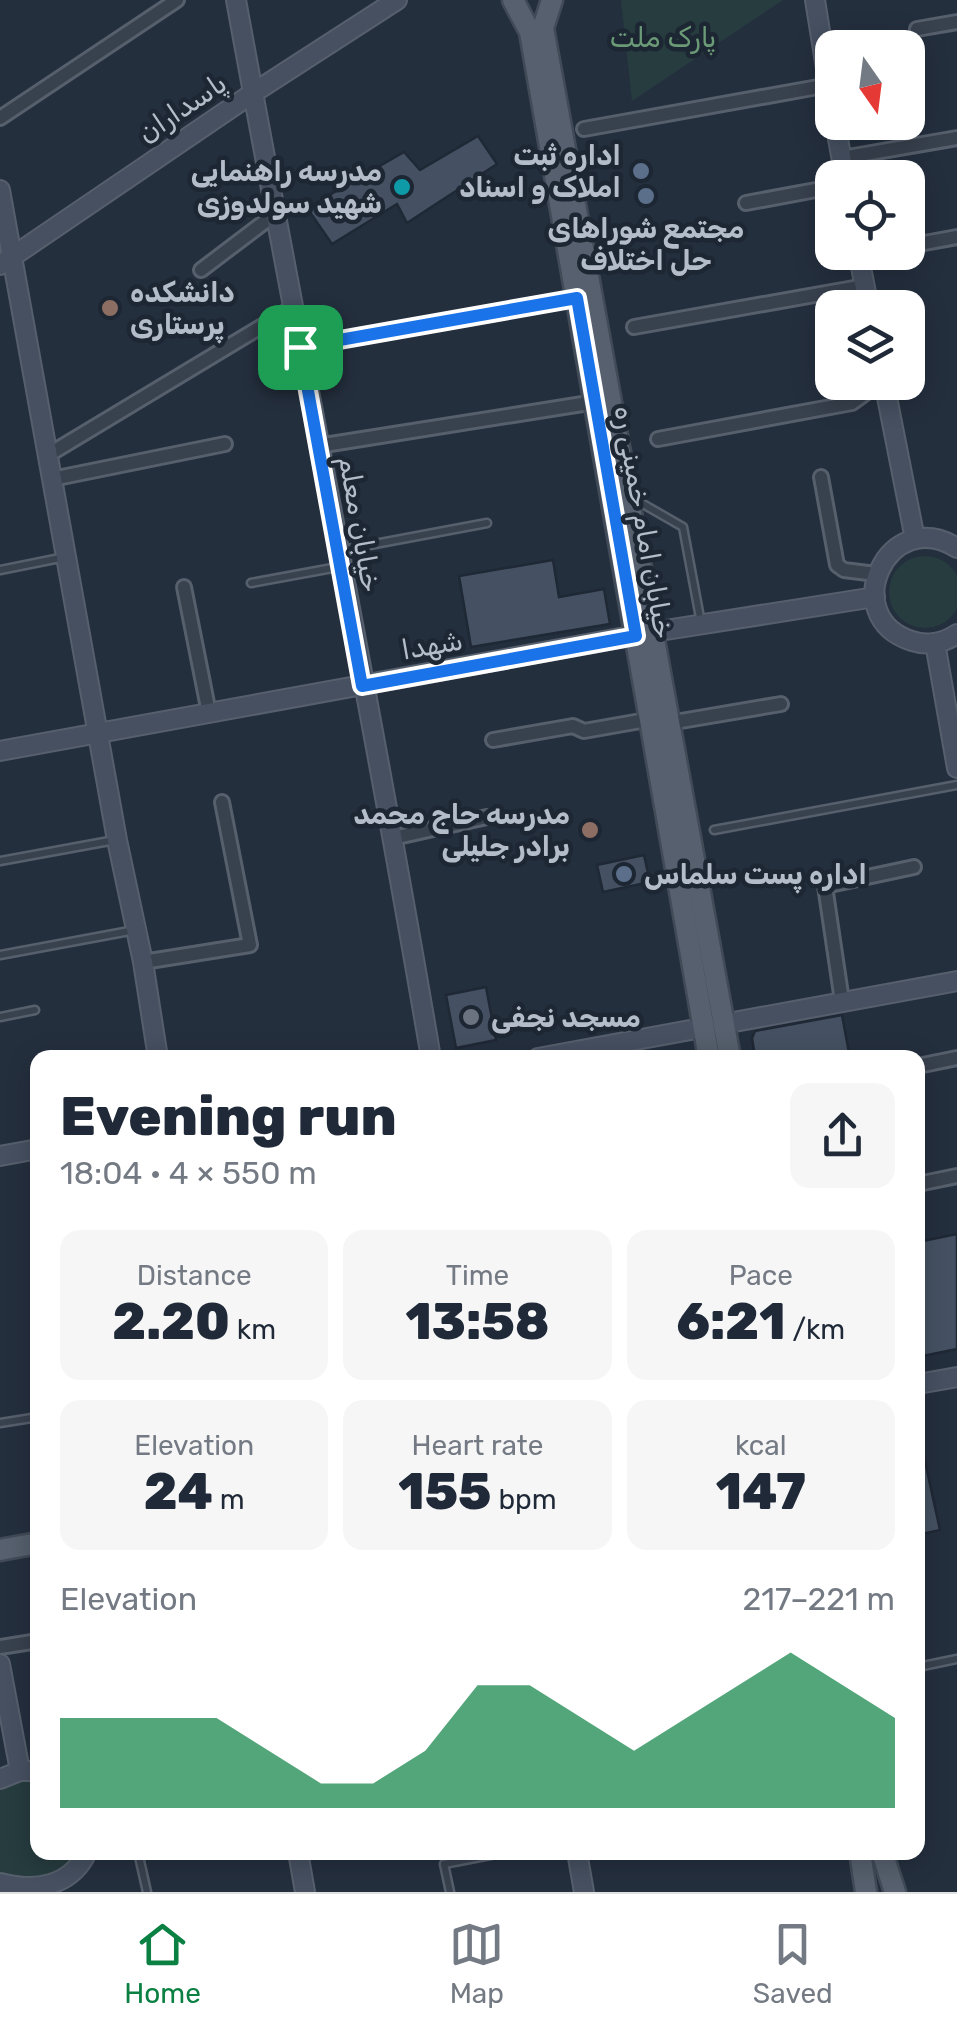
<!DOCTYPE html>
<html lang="en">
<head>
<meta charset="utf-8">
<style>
  :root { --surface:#fff; --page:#f6f6f7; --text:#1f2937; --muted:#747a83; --line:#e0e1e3; --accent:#0b8043 }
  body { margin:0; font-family:Rubik,"Noto Sans Arabic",sans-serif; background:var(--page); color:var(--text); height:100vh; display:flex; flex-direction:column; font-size:38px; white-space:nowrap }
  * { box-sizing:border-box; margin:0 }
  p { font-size:32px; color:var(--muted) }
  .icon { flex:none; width:55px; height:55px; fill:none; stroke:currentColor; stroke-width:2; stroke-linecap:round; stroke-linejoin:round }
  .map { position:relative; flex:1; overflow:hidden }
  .drawer { position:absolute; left:30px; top:1050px; width:895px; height:810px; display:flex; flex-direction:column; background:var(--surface); border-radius:20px; box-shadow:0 5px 25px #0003 }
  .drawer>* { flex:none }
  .needle { width:65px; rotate:166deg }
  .controls { position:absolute; left:815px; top:30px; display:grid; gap:20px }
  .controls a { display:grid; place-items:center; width:110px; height:110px; border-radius:20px; background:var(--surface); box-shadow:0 5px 25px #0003; font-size:50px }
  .pin { position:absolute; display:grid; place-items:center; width:85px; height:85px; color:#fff; margin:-42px; border-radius:20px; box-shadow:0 5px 15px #0006 }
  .round { display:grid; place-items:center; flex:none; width:105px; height:105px; border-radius:20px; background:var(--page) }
  .summary { display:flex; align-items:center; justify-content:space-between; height:170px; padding:0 30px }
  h1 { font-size:55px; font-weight:800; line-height:75px }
  .metrics { display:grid; grid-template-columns:repeat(3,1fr); gap:15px; height:170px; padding:10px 30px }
  .metrics div { display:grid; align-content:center; border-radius:20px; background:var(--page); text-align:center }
  .metrics b { font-size:50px; font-weight:800 }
  .metrics small { font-size:28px; font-weight:400 }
  .metrics p { font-size:28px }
  .chart { height:280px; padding:20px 30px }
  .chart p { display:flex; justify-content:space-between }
  .chart svg { width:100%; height:180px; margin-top:10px; fill:var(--accent); opacity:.7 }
  .tabs { display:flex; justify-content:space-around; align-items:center; height:140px; border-top:2px solid var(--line); background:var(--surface); font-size:28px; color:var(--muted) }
  .tabs a { display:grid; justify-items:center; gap:5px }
  .tabs .on { color:var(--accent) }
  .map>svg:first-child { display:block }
  .green { fill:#263c3f }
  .building { fill:#455162; stroke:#1f2835; stroke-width:2.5 }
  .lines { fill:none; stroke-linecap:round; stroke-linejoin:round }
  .lane-casing { stroke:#565f6c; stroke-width:11 }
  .street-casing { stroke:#565f6c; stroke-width:18 }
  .secondary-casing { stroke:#565f6c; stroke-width:22 }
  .primary-casing { stroke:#414a57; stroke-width:25 }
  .lane { stroke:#38414e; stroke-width:6 }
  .street { stroke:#38414e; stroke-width:12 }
  .secondary { stroke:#465061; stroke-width:18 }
  .primary { stroke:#56606e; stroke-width:20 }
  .route-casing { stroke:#fff; stroke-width:20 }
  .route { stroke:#1a73e8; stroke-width:12 }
  .service-dot { fill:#5c6f8a; stroke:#1d2633; stroke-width:4 }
  .culture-dot { fill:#0f9aa8; stroke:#1d2633; stroke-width:4 }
  .education-dot { fill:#8d6e63; stroke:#1d2633; stroke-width:4 }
  .worship-dot { fill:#6b7280; stroke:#1d2633; stroke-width:4 }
  .labels { text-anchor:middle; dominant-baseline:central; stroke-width:9; stroke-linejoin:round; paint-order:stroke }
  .park-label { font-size:28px; fill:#6b9a76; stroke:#1d2633 }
  .street-label { font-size:28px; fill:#b4bcc9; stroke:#1d2633 }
  .poi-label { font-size:28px; font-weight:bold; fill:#b4bcc9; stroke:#1d2633; text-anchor:end }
</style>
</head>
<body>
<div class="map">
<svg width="957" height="1892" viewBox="0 0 957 1892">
  <rect width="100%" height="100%" fill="#242f3e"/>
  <!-- green -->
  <g class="green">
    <polygon points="621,0 783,0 632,101"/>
    <circle cx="925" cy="592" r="36"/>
    <polygon points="30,1780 37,1782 38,1852 76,1853 66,1868 36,1883 0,1874 0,1790 13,1783"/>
  </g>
  <!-- building -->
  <g class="building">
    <polygon points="478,136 497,164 407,223 397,204 332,244 307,208 404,152 420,170"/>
    <polygon points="553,560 559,597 604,589 610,624 471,647 459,576"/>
    <polygon points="644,855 650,882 603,892 597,865"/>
    <polygon points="486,987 496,1040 456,1048 446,995"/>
    <polygon points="842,1015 850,1058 755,1058 752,1038 755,1031"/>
    <polygon points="957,1234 957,1349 918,1357 918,1242"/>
    <polygon points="923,1452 940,1530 918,1535 918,1453"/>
  </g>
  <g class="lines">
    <defs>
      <g id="lane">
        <polyline points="301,347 574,299"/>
        <polyline points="636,500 683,527 701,623"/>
        <polyline points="343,550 487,523"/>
        <polyline points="0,570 65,557"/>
        <polyline points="251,583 338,567"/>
        <polyline points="714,830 957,785"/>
        <polyline points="0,861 115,840"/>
        <polyline points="0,955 135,930"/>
        <polyline points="0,1017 35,1010"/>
        <polyline points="0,1423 38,1417"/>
        <polyline points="918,1667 957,1659"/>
        <polyline points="138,1852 147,1892"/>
        <polyline points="450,1892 444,1864 506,1852"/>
      </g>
      <g id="street">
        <polyline points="917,29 957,22"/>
        <polyline points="0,118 177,0"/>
        <polyline points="584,129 829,85"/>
        <polyline points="842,158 957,138"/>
        <polyline points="746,203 832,187"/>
        <polyline points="908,246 957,237"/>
        <polyline points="201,270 275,214"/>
        <polyline points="634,327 865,286"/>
        <polyline points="658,439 852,403 881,382"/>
        <polyline points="318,446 595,402"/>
        <polyline points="48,455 292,308"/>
        <polyline points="821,477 837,565 844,570 876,574"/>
        <polyline points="52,479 225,444"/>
        <polyline points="184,587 209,713"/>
        <polyline points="669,723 781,704"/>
        <polyline points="493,740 573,726 584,731 652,719"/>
        <polyline points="393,838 487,817"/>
        <polyline points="143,962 250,945 222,802"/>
        <polyline points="842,1001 825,886 914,867"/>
        <polyline points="918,1066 957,1058"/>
        <polyline points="918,1184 957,1176"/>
        <polyline points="0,1647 38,1641"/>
      </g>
      <g id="secondary">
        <path d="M236,0C300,352 371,704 431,1058"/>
        <polyline points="815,0 832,106"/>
        <polyline points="835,122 845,178"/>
        <polyline points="0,190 117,840 143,962 158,1058"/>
        <polyline points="858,252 869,308"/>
        <polyline points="0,265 253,93 397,0"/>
        <polyline points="884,382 915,539"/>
        <path d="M957,548C888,504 836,617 912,641C927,646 944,643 957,634"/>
        <polyline points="935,643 957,768"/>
        <polyline points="0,751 653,632 875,597"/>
        <polyline points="538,1058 957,981"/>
        <polyline points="0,1156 38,1149"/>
        <polyline points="918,1384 957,1377"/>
        <polyline points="0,1664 20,1771"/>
        <polyline points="0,1779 20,1771 38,1771"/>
        <polyline points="298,1852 305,1892"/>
        <polyline points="577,1852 584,1892"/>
        <path d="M0,1883C34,1892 71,1887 87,1852"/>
      </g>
      <g id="primary">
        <polyline points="513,0 530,32 709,1058"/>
        <polyline points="552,0 543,28 730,1058"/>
        <polyline points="0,1550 38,1543"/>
        <polyline points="860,1852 866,1892"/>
        <polyline points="882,1852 895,1892"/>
      </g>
    </defs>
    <!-- lane casing -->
    <use href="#lane" class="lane-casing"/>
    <!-- street casing -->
    <use href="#street" class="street-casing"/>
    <!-- secondary casing -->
    <use href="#secondary" class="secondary-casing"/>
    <!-- primary casing -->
    <use href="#primary" class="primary-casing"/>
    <!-- lane -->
    <use href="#lane" class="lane"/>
    <!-- street -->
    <use href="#street" class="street"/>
    <!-- secondary -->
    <use href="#secondary" class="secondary"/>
    <!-- primary -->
    <use href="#primary" class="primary"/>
  </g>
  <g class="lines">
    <defs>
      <polygon id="route" points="577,298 636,636 362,686 300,347"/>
    </defs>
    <!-- route casing -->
    <use href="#route" class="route-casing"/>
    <!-- route -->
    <use href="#route" class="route"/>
  </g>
  <!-- markers -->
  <g class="service-dot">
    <circle cx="641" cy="171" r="10"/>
    <circle cx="646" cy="196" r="10"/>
    <circle cx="624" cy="874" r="10"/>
  </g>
  <circle class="culture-dot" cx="402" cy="187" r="10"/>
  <g class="education-dot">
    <circle cx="110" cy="308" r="10"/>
    <circle cx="590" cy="830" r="10"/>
  </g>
  <circle class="worship-dot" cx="471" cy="1017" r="10"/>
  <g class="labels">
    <!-- park labels -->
    <g class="park-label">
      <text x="663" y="37">پارک ملت</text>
    </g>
    <!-- street labels -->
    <g class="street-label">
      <text transform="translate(182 108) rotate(-34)">پاسداران</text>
      <text transform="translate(644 522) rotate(80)">خیابان امام خمینی ره</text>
      <text transform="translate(360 524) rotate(80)">خیابان معلم</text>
      <text transform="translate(432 645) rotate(-10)">شهدا</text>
    </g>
    <!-- poi labels -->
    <g class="poi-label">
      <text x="621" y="155">اداره ثبت<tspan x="621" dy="32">املاک و اسناد</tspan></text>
      <text x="382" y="171">مدرسه راهنمایی<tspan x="382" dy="32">شهید سولدوزی</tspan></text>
      <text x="646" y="228" text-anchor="middle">مجتمع شوراهای<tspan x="646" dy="32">حل اختلاف</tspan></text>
      <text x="130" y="292" text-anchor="start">دانشکده<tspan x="130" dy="32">پرستاری</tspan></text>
      <text x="570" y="814">مدرسه حاج محمد<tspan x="570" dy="32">برادر جلیلی</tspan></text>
      <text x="644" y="874" text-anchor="start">اداره پست سلماس</text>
      <text x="491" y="1017" text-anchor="start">مسجد نجفی</text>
    </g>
  </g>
</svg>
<div class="controls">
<a><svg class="needle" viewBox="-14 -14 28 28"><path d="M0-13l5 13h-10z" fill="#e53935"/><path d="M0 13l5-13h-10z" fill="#747a83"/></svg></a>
<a><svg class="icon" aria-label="locate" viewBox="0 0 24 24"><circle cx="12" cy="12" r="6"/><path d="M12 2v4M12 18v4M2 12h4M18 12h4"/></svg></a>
<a><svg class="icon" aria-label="layers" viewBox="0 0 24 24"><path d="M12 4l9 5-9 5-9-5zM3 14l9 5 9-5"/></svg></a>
</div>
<div class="pin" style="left:300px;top:347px;background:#1e9e55"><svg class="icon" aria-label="arrive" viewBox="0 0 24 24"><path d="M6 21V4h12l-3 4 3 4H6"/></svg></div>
<section class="drawer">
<div class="summary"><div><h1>Evening run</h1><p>18:04 · 4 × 550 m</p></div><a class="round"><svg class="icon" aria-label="share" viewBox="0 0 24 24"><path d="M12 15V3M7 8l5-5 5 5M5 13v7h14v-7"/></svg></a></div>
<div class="metrics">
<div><p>Distance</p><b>2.20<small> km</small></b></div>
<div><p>Time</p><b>13:58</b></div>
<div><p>Pace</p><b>6:21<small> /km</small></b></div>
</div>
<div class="metrics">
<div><p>Elevation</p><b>24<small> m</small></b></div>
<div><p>Heart rate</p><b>155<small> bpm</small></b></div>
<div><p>kcal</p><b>147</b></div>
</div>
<div class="chart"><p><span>Elevation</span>217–221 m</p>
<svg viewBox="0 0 160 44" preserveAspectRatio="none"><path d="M0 44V22L10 22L20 22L30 22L40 30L50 38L60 38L70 30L80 14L90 14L100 22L110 30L120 22L130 14L140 6L150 14L160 22V44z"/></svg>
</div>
</section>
</div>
<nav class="tabs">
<a class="on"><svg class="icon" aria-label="home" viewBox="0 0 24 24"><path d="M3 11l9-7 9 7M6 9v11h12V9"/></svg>Home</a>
<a><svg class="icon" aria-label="map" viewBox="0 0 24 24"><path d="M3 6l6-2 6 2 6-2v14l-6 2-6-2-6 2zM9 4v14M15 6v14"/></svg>Map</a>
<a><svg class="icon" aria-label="saved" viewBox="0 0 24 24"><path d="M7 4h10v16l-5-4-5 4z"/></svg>Saved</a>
</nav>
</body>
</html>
